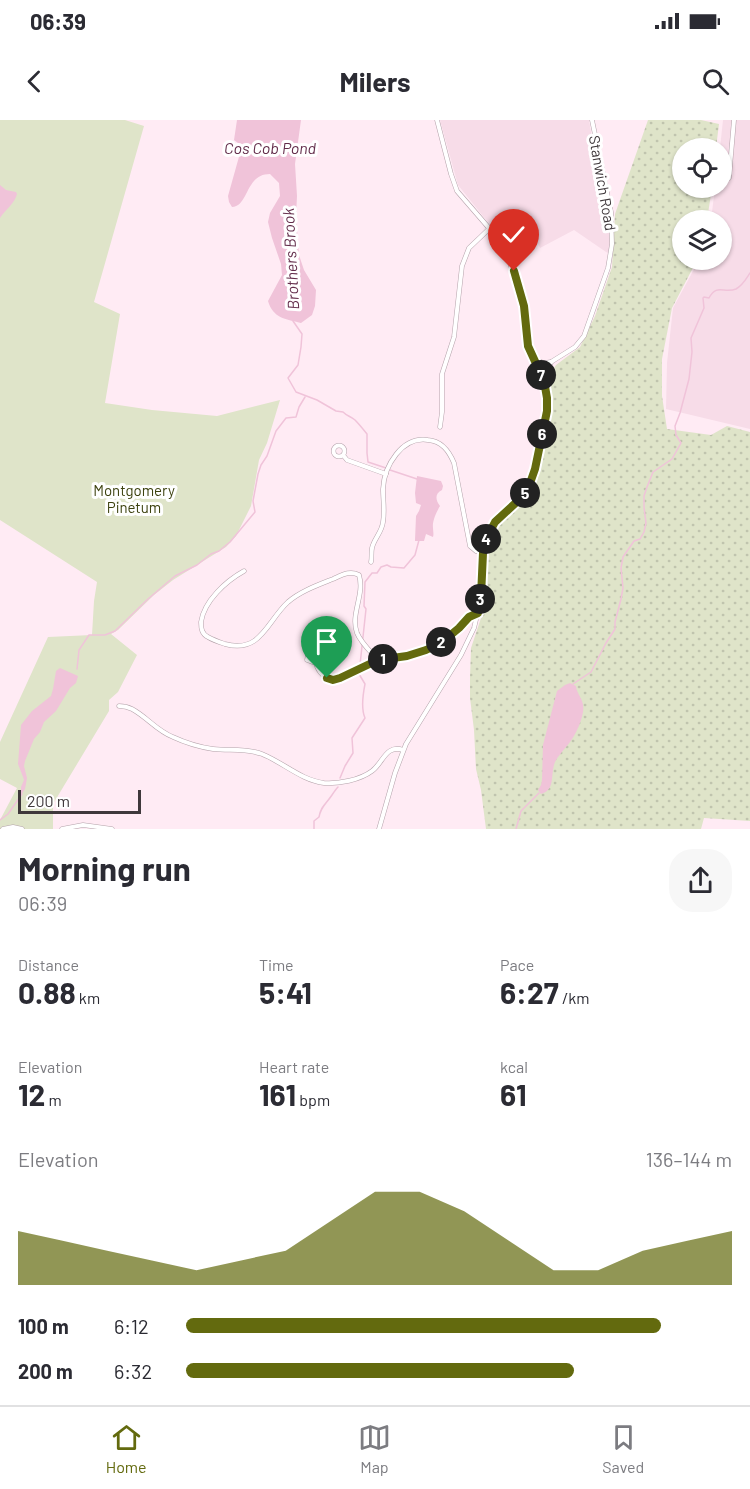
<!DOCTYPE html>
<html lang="en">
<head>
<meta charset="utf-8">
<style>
  :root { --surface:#fff; --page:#f7f7f7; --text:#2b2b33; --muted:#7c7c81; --line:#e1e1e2; --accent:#636a0e }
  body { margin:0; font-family:Barlow,sans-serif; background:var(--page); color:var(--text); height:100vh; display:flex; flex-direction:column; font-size:22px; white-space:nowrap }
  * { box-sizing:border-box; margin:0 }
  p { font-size:20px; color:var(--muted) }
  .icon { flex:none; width:33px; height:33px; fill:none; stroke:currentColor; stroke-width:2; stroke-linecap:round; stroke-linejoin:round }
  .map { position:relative; height:709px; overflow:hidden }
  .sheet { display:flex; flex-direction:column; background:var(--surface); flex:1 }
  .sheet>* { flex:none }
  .buttons { position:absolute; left:672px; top:18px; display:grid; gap:12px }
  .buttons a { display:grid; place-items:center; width:60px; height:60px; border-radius:50%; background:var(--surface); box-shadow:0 2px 4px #0004; font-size:30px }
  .scale { position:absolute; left:18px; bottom:15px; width:123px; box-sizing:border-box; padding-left:6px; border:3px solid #3f383b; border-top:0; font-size:16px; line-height:21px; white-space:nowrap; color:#3f383b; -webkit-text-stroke:4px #fff; paint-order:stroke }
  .pin { position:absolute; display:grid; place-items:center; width:51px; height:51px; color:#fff; margin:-62px -26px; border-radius:50% 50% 50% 0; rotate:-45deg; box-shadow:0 0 6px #0007 }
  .pin .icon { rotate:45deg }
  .km { position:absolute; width:30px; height:30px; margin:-15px; border-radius:50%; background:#222; color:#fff; font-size:16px; line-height:30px; text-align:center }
  .round { display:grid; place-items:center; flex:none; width:63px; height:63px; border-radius:24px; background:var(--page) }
  .headline { display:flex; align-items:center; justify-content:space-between; height:102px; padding:0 18px }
  h1 { font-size:33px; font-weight:700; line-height:45px }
  .metrics { display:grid; grid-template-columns:repeat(3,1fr); gap:9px; height:102px; padding:6px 18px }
  .metrics div { display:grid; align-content:center }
  .metrics b { font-size:30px; font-weight:700 }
  .metrics small { font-size:16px; font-weight:400 }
  .metrics p { font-size:16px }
  .chart { height:168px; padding:12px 18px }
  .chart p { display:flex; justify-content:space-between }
  .chart svg { width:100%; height:108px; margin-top:6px; fill:var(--accent); opacity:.7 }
  ul { padding:0 18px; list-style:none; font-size:20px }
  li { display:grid; grid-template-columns:96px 72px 1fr; align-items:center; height:45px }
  li i { height:15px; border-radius:8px; background:var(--accent) }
  .status { display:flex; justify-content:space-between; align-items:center; height:42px; padding:0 30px; background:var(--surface); direction:ltr }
  .status svg { height:16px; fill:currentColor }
  header { display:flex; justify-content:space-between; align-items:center; height:78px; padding:0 18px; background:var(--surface); font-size:27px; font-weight:700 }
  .tabs { display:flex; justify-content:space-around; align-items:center; height:84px; border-top:2px solid var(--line); background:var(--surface); font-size:16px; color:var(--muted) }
  .tabs a { display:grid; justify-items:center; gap:3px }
  .tabs .on { color:var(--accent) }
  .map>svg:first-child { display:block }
  .built { fill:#f7dce8 }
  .grass { fill:url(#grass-dots) }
  .park { fill:#dfe4c9 }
  .water { fill:#f0c3d9 }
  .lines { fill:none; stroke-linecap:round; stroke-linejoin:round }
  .stream { stroke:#f0c3d9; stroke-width:1.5 }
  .minor-casing { stroke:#b4a2aa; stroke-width:5 }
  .minor { stroke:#fff; stroke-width:4 }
  .route-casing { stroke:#fff; stroke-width:12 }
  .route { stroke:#636a0e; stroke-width:8 }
  .labels { text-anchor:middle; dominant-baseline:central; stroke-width:6; stroke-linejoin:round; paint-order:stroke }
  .street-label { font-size:15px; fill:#3f383b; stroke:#fff }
  .park-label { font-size:15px; fill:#3d420f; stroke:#fff }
  .water-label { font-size:16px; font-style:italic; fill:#632d4b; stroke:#fff }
</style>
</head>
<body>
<div class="status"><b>06:39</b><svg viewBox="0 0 49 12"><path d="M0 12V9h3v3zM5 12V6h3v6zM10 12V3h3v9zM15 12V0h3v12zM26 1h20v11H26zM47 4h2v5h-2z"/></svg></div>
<header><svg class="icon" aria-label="back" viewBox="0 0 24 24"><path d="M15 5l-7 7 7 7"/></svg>Milers<svg class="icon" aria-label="search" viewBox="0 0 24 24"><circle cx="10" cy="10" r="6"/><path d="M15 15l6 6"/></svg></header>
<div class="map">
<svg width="750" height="709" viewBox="0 0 750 709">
  <defs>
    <pattern id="grass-dots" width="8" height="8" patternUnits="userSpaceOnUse" patternTransform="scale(1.5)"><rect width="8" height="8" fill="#dfe4c9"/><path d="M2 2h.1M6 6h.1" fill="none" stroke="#c0c4ae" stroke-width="1.8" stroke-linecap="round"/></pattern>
  </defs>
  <rect width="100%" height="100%" fill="#ffebf4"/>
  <!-- built -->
  <g class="built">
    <polygon points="440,0 589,0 593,25 606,87 610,119 609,134 574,110 540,128 530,107 503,121 458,65"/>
    <polygon points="723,0 750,0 750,309 666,289 667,243 673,188 699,140 722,140 722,100 711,100 715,68 722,68 722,28 720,28"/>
  </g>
  <!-- grass -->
  <polygon class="grass" points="648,0 701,0 719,4 716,28 682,28 682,68 712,68 707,100 682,100 682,140 697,140 672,188 662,239 662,276 667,309 711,315 727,306 750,312 750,701 704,698 701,709 486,709 481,670 476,649 474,610 470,578 470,557 471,528 482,495 487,422 492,410 500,401 532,370 538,355 551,292 550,254 556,245 580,227 595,196 612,147 615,94"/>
  <!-- park -->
  <polygon class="park" points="0,0 125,0 144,6 94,182 120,194 105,283 152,290 217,296 280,280 267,323 259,340 251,386 236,416 226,427 173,460 154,475 118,510 111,514 137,535 118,572 109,580 109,591 53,684 53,709 0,709 0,700 17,668 0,659 0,622 48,517 92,515 94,481 97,462 0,400"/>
  <!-- water -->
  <g class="water">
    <path d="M237,0H301L295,44L297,76L296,96L299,135L304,150L316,170L315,186L312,195L301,203C285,199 273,198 268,181L282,155L281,144L272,118L268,102L270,93L280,76L279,63L270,54C245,54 249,86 232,87L229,82L228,76L242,26L234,20Z"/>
    <path d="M0,65L6,70L16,72L17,74C15,83 5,90 0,98Z"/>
    <path d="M417,356L441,361L443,366L442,370C435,373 435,380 440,386C437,391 432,401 433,408C433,411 434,414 433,417L426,414L424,421H415V420L416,396L419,391L421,385L416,383L415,373Z"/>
    <polygon points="60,548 78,556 76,563 70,568 56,591 44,602 40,612 34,619 25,641 24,646 27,658 25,669 21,675 21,667 24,660 23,657 18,644 21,605 32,591 51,576 53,569 56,551"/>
    <path d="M570,563L576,566C577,576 585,579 583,592C581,604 574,618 566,627C562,632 558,636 555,642C550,654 556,670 541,674L538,670L541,665L542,660L543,625L557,571L565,565Z"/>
  </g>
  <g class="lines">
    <!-- stream -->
    <g class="stream">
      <path d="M293,201L302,214L301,227L298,245L288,258L296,272L317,280L336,291L343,292C347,296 350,296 355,300C359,304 363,309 367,314V333L368,342L386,348"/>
      <polyline points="390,350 417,359"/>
      <polyline points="77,549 79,530 89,515 105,515 115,511 148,479 175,456 197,445 211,434 219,431 230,422 255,392 253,381 258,354 261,345 267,336 276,311 286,298 296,297 299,287 305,277"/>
      <path d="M573,564L591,552L606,523L615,509V502L621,479L623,468L621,448L623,437L634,421L640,419L644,412L646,403L644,387V376L647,367L653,352L672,339L681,323L676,315L675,306L680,293L689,259L692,232L691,218L704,188L703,178L704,177L709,178C717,163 724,174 736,169C743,165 746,159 750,153"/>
      <path d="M340,658L345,646L353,633L352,618L365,598C361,589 363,574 365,564L359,554L366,489L364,486L365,462L372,453H377L381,447L387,445L391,447L404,448L415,435L419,420"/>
      <polyline points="0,700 8,694 22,674"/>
      <path d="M314,709V701L319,697C321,686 326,684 332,675C334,672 336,669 338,667"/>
      <polyline points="516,709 521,691 539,673"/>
    </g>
    <defs>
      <g id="minor">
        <polyline points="437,0 451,54 457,71 495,115 509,140 524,186 528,226 544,260"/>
        <polyline points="729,58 734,0"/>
        <polyline points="536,240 544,243 551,242"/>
        <polyline points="440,307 442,292 442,254 454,217 462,146 469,128 490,108"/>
        <circle cx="339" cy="331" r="5.5"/>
        <polyline points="343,335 347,340 386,354"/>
        <path d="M371,442C372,438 371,433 372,428C374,419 382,412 383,402C385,391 383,380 383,369C384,346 402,316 428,320C442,321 449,331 454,343L470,426L476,431L483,433"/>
        <path d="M244,451C226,461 204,481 201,502C201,509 202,514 208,517C213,520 219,522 225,524C261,534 267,501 288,482C301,471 318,465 333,459C342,455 350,450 359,455C365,475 350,494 357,513C361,523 371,532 378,540"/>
        <path d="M315,543L307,540L308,535L310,534L314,536C316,548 322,560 336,560L378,540L407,536L427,530L441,523L459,508L469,497L477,493"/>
        <path d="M119,586C123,586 128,587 132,589C147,597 157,611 173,617C186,623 199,627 213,629C229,631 246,628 262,634C284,643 301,660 324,663C339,664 360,660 372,651C383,643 386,624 403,630"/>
        <polyline points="3,709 13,707 22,709"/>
        <polyline points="62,709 83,705 112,709"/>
        <polyline points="379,709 395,653 406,624 461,535 474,508 480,483 483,433 487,416 495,402 523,376 532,361 547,291 547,278 544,260 547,250 551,242 575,227 584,216 608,148 612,124 611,92 592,0"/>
      </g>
    </defs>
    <!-- minor casing -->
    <use href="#minor" class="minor-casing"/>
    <!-- minor -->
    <use href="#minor" class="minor"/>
  </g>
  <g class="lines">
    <defs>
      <polyline id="route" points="327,558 333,560 340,558 378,540 407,536 426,530 441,523 459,508 469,497 478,493 481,476 483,433 486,419 495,402 521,378 529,366 535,349 547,291 547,278 544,261 528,226 524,186 514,151"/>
    </defs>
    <!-- route casing -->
    <use href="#route" class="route-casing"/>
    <!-- route -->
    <use href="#route" class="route"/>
  </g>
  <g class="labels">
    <!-- street labels -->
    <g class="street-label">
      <text transform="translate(603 63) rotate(80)">Stanwich Road</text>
    </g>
    <!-- park labels -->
    <g class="park-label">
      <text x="134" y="370">Montgomery<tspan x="134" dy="17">Pinetum</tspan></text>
    </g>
    <!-- water labels -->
    <g class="water-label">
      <text x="270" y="27">Cos Cob Pond</text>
      <text transform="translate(290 139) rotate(-93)">Brothers Brook</text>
    </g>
  </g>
</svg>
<div class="buttons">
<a><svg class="icon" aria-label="locate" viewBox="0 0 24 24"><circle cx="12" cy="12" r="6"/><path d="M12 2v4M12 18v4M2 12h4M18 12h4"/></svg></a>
<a><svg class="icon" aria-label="layers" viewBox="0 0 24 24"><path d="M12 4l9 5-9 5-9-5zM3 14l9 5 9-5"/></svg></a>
</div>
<div class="scale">200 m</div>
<div class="pin" style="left:327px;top:558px;background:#1e9e55"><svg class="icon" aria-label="arrive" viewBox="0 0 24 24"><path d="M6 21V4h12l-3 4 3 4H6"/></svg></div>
<div class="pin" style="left:514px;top:151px;background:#d93025"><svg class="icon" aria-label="check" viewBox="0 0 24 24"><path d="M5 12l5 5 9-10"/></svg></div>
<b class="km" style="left:383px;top:539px">1</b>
<b class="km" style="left:441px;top:522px">2</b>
<b class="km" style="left:480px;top:479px">3</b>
<b class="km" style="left:486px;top:419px">4</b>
<b class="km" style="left:525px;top:373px">5</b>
<b class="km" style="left:542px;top:314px">6</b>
<b class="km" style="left:541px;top:255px">7</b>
</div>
<section class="sheet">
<div class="headline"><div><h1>Morning run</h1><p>06:39</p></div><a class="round"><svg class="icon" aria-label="share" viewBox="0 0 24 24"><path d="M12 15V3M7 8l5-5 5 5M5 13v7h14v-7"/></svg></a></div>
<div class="metrics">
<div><p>Distance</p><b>0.88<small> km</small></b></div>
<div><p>Time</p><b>5:41</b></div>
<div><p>Pace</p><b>6:27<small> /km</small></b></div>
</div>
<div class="metrics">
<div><p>Elevation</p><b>12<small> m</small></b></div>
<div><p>Heart rate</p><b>161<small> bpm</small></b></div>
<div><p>kcal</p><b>61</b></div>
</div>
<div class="chart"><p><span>Elevation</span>136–144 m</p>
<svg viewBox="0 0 160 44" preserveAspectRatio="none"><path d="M0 44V22L10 26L20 30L30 34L40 38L50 34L60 30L70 18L80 6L90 6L100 14L110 26L120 38L130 38L140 30L150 26L160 22V44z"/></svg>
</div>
<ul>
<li><b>100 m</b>6:12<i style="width:87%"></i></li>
<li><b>200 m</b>6:32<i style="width:71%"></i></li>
</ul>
</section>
<nav class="tabs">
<a class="on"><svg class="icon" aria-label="home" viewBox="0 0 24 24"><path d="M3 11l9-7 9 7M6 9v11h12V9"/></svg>Home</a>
<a><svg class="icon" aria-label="map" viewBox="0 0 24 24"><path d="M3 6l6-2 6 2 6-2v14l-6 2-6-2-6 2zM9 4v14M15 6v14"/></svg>Map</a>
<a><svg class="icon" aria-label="saved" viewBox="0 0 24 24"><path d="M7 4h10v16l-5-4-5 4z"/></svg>Saved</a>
</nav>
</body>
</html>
